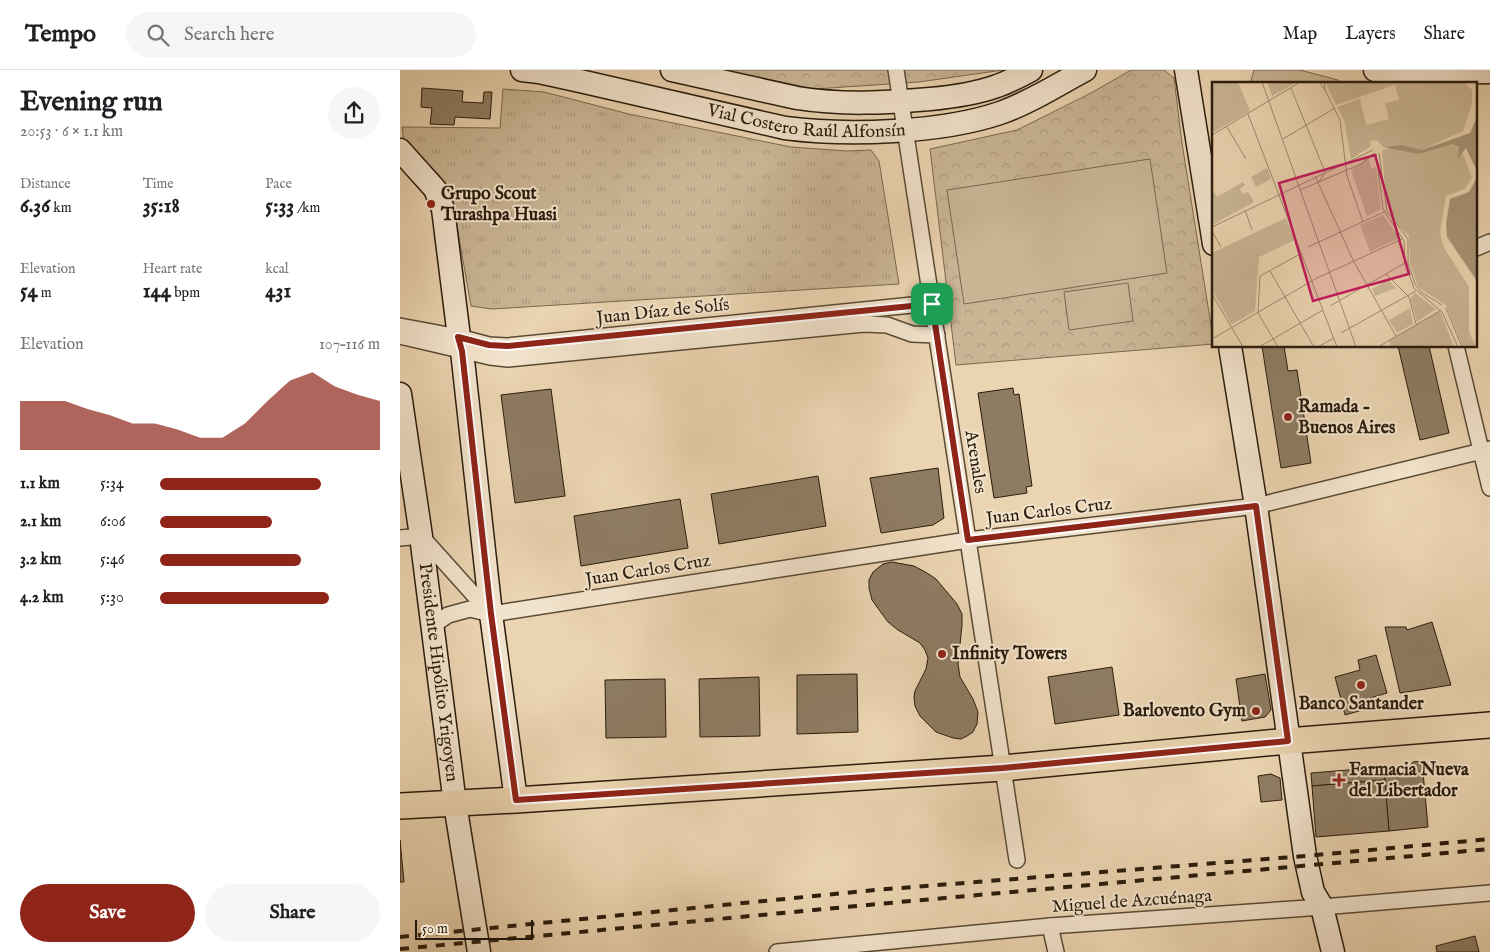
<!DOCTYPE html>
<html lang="en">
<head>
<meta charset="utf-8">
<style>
  :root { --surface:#fff; --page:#f6f6f6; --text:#202124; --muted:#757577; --line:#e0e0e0; --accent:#8f2418 }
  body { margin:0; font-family:"IM FELL English",serif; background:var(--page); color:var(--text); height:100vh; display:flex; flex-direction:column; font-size:19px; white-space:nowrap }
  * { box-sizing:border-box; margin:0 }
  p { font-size:16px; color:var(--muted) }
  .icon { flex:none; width:28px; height:28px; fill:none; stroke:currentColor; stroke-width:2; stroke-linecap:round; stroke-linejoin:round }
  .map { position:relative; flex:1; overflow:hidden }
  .details { display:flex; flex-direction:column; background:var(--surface); width:400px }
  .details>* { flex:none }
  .scale { position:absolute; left:15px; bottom:12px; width:118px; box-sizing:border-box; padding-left:5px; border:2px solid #2a1c0c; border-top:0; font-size:14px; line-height:18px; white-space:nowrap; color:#2a1c0c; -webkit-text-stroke:4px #f2e3cc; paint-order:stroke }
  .pin { position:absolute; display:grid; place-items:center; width:42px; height:42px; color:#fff; margin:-21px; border-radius:10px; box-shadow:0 2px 8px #0006 }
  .round { display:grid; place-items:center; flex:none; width:52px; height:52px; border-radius:26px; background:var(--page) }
  .headline { display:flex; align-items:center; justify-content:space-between; height:85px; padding:0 20px }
  h1 { font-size:28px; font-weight:800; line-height:38px }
  .metrics { display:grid; grid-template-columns:repeat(3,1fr); gap:8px; height:85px; padding:5px 20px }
  .metrics div { display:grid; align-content:center }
  .metrics b { font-size:21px; font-weight:800 }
  .metrics small { font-size:14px; font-weight:400 }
  .metrics p { font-size:14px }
  .chart { height:140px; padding:10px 20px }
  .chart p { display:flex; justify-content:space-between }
  .chart svg { width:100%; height:90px; margin-top:5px; fill:var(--accent); opacity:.7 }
  .cta { display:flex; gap:10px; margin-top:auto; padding:10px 20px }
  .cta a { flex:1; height:58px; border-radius:30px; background:var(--accent); color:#fff; font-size:20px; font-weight:800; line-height:58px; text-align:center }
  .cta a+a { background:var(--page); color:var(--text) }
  ul { padding:0 20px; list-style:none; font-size:16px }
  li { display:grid; grid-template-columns:80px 60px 1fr; align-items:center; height:38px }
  li i { height:12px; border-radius:6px; background:var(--accent) }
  header { display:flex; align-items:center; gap:30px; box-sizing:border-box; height:70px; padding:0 25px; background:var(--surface); border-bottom:1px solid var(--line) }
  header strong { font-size:24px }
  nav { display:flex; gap:28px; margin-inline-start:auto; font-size:18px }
  .search { width:350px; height:45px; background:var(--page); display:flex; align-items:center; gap:12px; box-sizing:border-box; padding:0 18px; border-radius:28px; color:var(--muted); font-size:19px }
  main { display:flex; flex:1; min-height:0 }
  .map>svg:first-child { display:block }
  .grass { fill:url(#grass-tufts); stroke:#7a6850 }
  .forest { fill:url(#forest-crowns); stroke:#7a6850 }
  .pitch { fill:#cab595; stroke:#7a6850 }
  .building { fill:#8e7c62; stroke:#2a1c0c }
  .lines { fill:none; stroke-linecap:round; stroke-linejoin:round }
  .street-casing { stroke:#5a4a35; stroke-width:18 }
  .secondary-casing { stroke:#2a1c0c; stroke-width:25 }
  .primary-casing { stroke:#2a1c0c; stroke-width:28 }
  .street { stroke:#f2e3cc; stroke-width:15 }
  .secondary { stroke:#f2e3cc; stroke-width:22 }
  .primary { stroke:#ebd4b1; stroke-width:25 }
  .rail { stroke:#2a1c0c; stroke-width:4; stroke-dasharray:9 9; stroke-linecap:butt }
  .route-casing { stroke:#fff; stroke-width:10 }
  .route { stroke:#8f2418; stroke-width:6 }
  .poi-dot { fill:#8f2418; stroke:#f2e3cc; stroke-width:2 }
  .labels { text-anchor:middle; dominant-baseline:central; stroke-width:4; stroke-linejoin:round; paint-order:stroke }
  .street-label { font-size:18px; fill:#2a1c0c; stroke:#f2e3cc }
  .poi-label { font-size:18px; font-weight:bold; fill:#2a1c0c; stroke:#f2e3cc; text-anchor:start }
  .inset-road { fill:none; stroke:#9e8a6f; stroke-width:1 }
  .view { fill:#c2185b; fill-opacity:0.15; stroke:#c2185b; stroke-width:2.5 }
  .inset-edge { fill:none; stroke:#2a1c0c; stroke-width:2.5 }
</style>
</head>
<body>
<header>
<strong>Tempo</strong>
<div class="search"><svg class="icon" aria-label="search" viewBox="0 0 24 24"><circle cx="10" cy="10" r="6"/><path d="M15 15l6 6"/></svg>Search here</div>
<nav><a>Map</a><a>Layers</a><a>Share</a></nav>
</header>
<main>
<section class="details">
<div class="headline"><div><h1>Evening run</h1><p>20:53 · 6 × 1.1 km</p></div><a class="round"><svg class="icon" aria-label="share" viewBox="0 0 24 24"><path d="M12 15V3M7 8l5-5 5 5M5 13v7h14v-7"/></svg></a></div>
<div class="metrics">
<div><p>Distance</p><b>6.36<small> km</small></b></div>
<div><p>Time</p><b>35:18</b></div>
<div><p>Pace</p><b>5:33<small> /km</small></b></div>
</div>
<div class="metrics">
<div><p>Elevation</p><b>54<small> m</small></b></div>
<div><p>Heart rate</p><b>144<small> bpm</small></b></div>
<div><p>kcal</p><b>431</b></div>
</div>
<div class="chart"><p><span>Elevation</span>107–116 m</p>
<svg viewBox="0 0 160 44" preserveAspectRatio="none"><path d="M0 44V20L10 20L20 20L30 24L40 27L50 31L60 31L70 34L80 38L90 38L100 31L110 20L120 10L130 6L140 13L150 17L160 20V44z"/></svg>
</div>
<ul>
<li><b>1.1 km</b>5:34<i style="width:73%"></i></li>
<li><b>2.1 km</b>6:06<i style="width:51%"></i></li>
<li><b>3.2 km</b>5:46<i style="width:64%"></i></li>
<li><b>4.2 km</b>5:30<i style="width:77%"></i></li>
</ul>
<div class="cta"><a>Save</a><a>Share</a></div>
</section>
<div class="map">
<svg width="1090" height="882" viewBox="0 0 1090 882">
  <defs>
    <pattern id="grass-tufts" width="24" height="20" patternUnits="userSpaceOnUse" patternTransform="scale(1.25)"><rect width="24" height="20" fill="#cab595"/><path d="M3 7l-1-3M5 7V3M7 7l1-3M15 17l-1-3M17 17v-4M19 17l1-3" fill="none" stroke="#ae9b7f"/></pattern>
    <pattern id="forest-crowns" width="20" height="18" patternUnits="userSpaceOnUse" patternTransform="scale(1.25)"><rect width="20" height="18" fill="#cab595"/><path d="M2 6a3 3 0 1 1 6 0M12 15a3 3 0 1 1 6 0" fill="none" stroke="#ae9b7f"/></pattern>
  </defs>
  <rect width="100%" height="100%" fill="#ebd4b1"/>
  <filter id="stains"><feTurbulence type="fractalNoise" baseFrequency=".004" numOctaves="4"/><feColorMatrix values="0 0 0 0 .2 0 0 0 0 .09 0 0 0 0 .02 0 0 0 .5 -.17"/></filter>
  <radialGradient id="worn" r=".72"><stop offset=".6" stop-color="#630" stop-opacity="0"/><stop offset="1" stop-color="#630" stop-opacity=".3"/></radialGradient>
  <!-- grass -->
  <polygon class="grass" points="103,19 144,22 229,44 391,77 447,81 471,80 479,91 499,214 92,239 71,236 51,122 4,72 2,57 100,58"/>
  <!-- forest -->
  <g class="forest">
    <polygon points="321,0 603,0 519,12 415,19"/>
    <polygon points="731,0 764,0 774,8 782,73 814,274 556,295 530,79 617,60 691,23"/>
  </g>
  <!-- pitch -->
  <g class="pitch">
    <polygon points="854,0 900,0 938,10 937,14 850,14"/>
    <polygon points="750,89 767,203 564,234 547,120"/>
    <polygon points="728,213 733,251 669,260 664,222"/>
  </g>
  <!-- building -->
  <g class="building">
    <polygon points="22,18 63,21 62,32 83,33 84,22 92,22 90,49 55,47 54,55 30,54 32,38 21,37"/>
    <polygon points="862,276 884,276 888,301 897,300 911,393 881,398"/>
    <polygon points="998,276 1029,276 1049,363 1020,370"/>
    <polygon points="613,318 614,325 619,324 632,416 626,417 627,423 594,428 578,323"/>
    <polygon points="151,319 165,426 115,433 101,325"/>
    <polygon points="538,398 544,448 533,455 481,463 470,408"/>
    <polygon points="418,406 426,456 319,474 311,424"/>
    <polygon points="280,429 288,478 181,496 174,446"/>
    <polygon points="492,492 514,496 527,503 536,509 557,534 562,544 562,555 558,594 560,607 573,629 578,642 577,654 573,662 567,666 561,669 553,668 536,662 520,646 515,636 514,627 515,621 526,599 528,588 525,580 520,573 498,560 488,552 472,530 469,518 469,510 473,502 483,494"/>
    <polygon points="1032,552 1051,615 1000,623 985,557 1006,557 1007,560"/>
    <polygon points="976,585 987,623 970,628 973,637 945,645 935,607 960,600 958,590"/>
    <polygon points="712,597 719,645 655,654 648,607"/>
    <polygon points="457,604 458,662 397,664 397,605"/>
    <polygon points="865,604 871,640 865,647 842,651 836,609"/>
    <polygon points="359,607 360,666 300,667 299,609"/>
    <polygon points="265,609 266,667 206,668 205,610"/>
    <polygon points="1022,691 1028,757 989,761 984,707 1003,705 1013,692"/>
    <polygon points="984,697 985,710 912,716 911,703"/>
    <polygon points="871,704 880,708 882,730 861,732 858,706"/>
    <polygon points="985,710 989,761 916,767 912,716"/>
    <polygon points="0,770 4,812 0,812"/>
    <polygon points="1075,866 1079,882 1037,882 1036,876"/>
  </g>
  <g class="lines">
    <defs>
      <g id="street">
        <polyline points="496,0 617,790"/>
        <polyline points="1076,178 1090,172"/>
        <polyline points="0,256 59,267 89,275 107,276 532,233"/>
        <polyline points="0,266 90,287 108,289 464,254 487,255 512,264 537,265"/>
        <polyline points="1056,276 1090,418"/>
        <polyline points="0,468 21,466 91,544"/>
        <polyline points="32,556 48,545 70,539 91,544 568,470 856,436 1090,379"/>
        <polyline points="650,856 656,882"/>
        <polyline points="377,882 650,856 922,837 1090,823"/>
      </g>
      <g id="secondary">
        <path id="s1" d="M122,0L139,2L180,11L385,58C447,66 541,63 600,43C629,33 657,15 685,0"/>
        <path d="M272,0L397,28C441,35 485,33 530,29C552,27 575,24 597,16C609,12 620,6 631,0"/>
        <polyline points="786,0 814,174"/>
        <polyline points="975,0 992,4 1090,2"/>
        <polyline points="0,80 35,119 43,139 59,267 62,281 91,544 116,730"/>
        <polyline points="830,276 856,436 905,786 913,822 922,837 933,882"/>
        <path id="s2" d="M0,324L21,466L55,734L79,882"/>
      </g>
      <polyline id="primary" points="0,736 116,730 603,698 888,671 1090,655"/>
    </defs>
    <!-- street casing -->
    <use href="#street" class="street-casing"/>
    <!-- secondary casing -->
    <use href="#secondary" class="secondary-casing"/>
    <!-- primary casing -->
    <use href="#primary" class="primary-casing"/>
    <!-- street -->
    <use href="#street" class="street"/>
    <!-- secondary -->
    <use href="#secondary" class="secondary"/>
    <!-- primary -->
    <use href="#primary" class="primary"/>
    <!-- rail -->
    <g class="rail">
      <polyline points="0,867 475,820 905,786 1090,769"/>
      <polyline points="0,879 478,834 1090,779"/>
    </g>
  </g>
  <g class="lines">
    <defs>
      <polygon id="route" points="532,234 568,470 856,436 888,671 603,698 116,730 91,544 62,281 58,267 89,275 107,276"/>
    </defs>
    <!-- route casing -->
    <use href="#route" class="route-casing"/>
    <!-- route -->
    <use href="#route" class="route"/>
  </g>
  <!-- markers -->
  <g class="poi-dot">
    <circle cx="31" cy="134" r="5"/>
    <circle cx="888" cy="347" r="5"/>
    <circle cx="542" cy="584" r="5"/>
    <circle cx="961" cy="615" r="5"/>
    <circle cx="856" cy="641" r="5"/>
    <path d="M936.5 702.5h5v5h5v5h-5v5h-5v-5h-5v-5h5z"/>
  </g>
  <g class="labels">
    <!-- street labels -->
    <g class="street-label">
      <text stroke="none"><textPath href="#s1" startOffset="290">Vial Costero Raúl Alfonsín</textPath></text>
      <text transform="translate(263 242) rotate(-6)">Juan Díaz de Solís</text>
      <text transform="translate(575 392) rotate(81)">Arenales</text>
      <text transform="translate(649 442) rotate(-7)">Juan Carlos Cruz</text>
      <text transform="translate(248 501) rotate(-9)">Juan Carlos Cruz</text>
      <text stroke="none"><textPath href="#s2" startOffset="281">Presidente Hipólito Yrigoyen</textPath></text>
      <text transform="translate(732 832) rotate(-4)">Miguel de Azcuénaga</text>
    </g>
    <!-- poi labels -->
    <g class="poi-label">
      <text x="41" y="124">Grupo Scout<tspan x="41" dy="21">Turashpa Huasi</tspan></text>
      <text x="898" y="337">Ramada -<tspan x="898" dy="21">Buenos Aires</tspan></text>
      <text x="552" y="584">Infinity Towers</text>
      <text x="961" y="634" text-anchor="middle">Banco Santander</text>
      <text x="846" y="641" text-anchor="end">Barlovento Gym</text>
      <text x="949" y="700">Farmacia Nueva<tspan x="949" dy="21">del Libertador</tspan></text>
    </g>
  </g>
  <!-- overview -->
  <g transform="translate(812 12)">
    <rect width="265" height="265" fill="#ebd4b1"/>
    <path d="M191,0L253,1L260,8V22L251,49L210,68L190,63L171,65L165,58L158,59L154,43L177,37L173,21L187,18L183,3ZM157,75L159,86L164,85L169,127L155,134L139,88ZM203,211L224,227L205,240L198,217ZM198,226L201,242L185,251L177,238Z" fill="#cab595"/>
    <path d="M55,0H85L60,14ZM113,0H191L124,23ZM148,17L159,64L139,77L132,38L125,25ZM241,62L247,65L249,76L250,70L260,96L253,107L234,114L228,151L232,166L257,205V250L264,265H251L234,223L206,205L198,182L197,154L182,139L174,119L170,68L182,65L207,72ZM171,133L187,156L158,170L148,143ZM74,136L83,158L47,175L43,229L20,242L0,208V171ZM176,198L184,206L163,214L160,207ZM225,230L229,231L242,265H179L177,258Z" fill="#cab595"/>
    <path d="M0,0H26L38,29L0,51Z" fill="#cab595"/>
    <path d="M55,86L59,97L44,105L39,95ZM31,100L33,103L28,107L31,112L36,110L42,120L0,143V107L5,115ZM167,137L176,158L165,163L163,159L158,161L155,154L159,152L155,142ZM74,138L82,157L48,173L41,155L49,152L48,148ZM13,200L23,211L20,213L31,235L19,242L1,206ZM227,232L234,246L212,257L205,244ZM232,248L241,265H206L205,262Z" fill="#cab595"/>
    <path d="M265,35V89L254,66L246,77L247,65L241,62L207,72L171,65L190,63L210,68L258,51ZM265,95V199L235,155L234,142L238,117L257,110Z" fill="#a99579"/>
    <path class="inset-road" d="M50,0L144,265M107,0L113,8L112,0M79,6L113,90L107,100M113,8L128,38L135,94L151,140M36,32L125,265M15,45L34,77M0,53L88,0M71,57L123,26M167,71L175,129L196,157M164,72L171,127L192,159M103,94L142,180L184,254M88,108L149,82L162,71M33,128L40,148M0,145L161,68M0,149L9,165M196,157V181L203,202L209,210L230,223M192,159L193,181L202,206L230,230L246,265M96,165L172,130M58,189L102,265M174,192L197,215L204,242M0,212L31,265M118,224L193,181M234,226L250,265M129,251L204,209M0,257L105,196L190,157M47,265L111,228M66,265L46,231L48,194L90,171M106,265L122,256M166,265L228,229"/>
    <path class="view" d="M163,73L197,192L101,219L67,101Z"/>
    <rect width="265" height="265" class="inset-edge"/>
  </g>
  <rect width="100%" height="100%" filter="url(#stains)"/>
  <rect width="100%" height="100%" fill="url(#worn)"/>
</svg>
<div class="scale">50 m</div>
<div class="pin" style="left:532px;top:234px;background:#1e9e55"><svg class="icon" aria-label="arrive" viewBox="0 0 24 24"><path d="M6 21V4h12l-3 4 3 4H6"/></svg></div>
</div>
</main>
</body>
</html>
